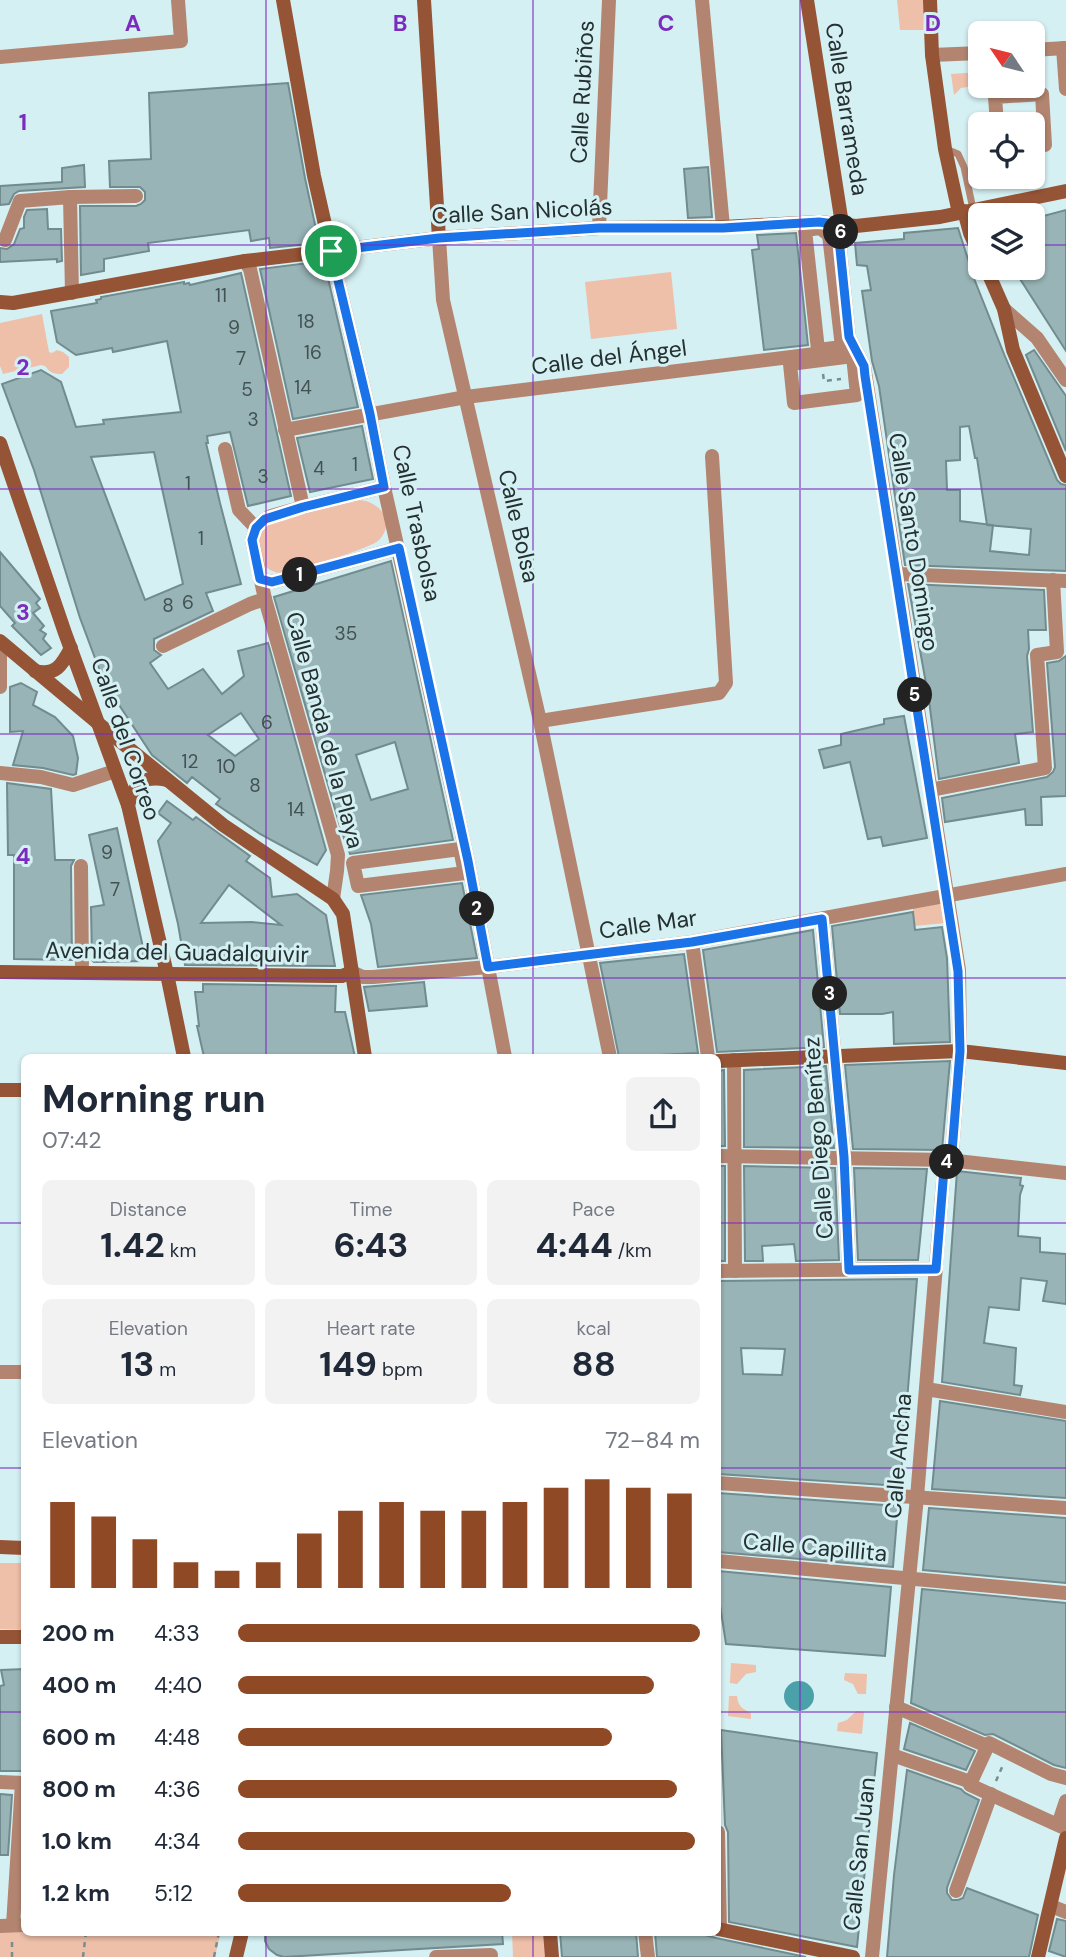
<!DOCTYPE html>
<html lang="en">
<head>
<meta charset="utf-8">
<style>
  :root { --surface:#fff; --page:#f2f2f3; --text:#1f2937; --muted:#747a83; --accent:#904925 }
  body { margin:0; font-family:"DM Sans",sans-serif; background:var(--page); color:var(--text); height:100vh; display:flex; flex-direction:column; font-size:26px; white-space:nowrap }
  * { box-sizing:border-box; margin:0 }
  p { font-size:23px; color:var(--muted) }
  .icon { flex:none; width:38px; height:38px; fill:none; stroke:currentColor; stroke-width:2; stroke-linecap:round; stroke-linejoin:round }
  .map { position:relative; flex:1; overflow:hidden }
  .side { position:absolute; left:21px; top:1054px; width:700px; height:882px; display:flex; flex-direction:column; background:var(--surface); border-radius:10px; box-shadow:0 2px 5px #0004 }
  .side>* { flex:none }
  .needle { width:46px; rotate:305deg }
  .tools { position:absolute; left:968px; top:21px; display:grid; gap:14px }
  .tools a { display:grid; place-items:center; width:77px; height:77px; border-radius:10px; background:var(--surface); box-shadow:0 2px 5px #0004; font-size:35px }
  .pin { position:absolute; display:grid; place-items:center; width:60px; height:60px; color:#fff; margin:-30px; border:4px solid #fff; border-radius:50%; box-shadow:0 2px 7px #0007 }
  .km { position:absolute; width:35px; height:35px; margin:-18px; border-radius:50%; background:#222; color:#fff; font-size:19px; line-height:35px; text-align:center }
  .round { display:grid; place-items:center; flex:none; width:74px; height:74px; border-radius:10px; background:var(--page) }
  .overview { display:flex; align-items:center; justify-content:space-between; height:119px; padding:0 21px }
  h1 { font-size:38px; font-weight:700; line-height:52px }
  .figures { display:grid; grid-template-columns:repeat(3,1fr); gap:10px; height:119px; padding:7px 21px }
  .figures div { display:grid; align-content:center; border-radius:10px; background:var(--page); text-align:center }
  .figures b { font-size:35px; font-weight:700 }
  .figures small { font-size:19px; font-weight:400 }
  .figures p { font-size:19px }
  .chart { height:196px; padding:14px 21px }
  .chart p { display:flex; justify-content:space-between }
  .chart svg { width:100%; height:126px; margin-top:7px; stroke:var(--accent); stroke-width:6 }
  ul { padding:0 21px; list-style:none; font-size:23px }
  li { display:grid; grid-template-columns:112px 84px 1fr; align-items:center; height:52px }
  li i { height:18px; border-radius:9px; background:var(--accent) }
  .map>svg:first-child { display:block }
  .green { fill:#eebfa9 }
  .water { fill:#4ba1aa }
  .building { fill:#98b4b6; stroke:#718b8e; stroke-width:2; fill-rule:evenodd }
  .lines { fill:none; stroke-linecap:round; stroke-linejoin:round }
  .path { stroke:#798c8e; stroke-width:2.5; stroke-dasharray:5 5; stroke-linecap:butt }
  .lane { stroke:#b38570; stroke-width:7 }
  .street { stroke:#b38570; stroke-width:14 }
  .secondary { stroke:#955435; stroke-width:14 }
  .route-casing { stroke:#fff; stroke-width:14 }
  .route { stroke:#1a73e8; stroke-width:9 }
  .grid { fill:none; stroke:#7b2cbf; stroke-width:2; stroke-opacity:0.55 }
  .labels { text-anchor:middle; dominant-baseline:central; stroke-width:6; stroke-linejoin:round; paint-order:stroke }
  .number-label { font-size:19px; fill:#425152 }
  .street-label { font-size:23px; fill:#253031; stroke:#d4f0f3 }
  .grid-label { font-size:23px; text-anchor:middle; font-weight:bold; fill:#7b2cbf; stroke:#d4f0f3; stroke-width:6; stroke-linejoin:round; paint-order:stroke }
</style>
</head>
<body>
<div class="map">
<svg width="1066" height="1957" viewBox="0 0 1066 1957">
  <rect width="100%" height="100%" fill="#d4f0f3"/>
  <!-- green -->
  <g class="green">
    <polygon points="897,0 930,0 931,30 900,30"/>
    <polygon points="980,72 980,85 961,88 954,95 951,74"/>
    <polygon points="671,272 677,329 591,339 585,282"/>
    <path d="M42,314L49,352L52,353L57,350L63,352L69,357V367L62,374C54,374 50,373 45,366L41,365L3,374L0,366V323Z"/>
    <path d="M356,500C378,499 397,521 379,540C372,548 291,573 280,573C272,572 266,568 261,562L258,533L269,522Z"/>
    <polygon points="944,903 946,923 914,926 913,905"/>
    <polygon points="0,1563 24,1563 24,1630 0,1629"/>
    <polygon points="731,1663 756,1665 756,1672 746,1674 737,1684 730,1683"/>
    <polygon points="845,1673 867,1674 866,1694 858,1694 853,1684 844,1680"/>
    <path d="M729,1696H737C738,1706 742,1709 751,1713V1719L728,1716Z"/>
    <polygon points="856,1711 864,1712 862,1734 837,1731 838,1723 847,1720"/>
    <polygon points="0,1931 220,1935 215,1957 0,1957"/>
    <polygon points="512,1932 550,1932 552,1957 513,1957"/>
  </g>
  <!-- water -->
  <circle class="water" cx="799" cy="1696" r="15"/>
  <!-- building -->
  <g class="building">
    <polygon points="288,83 305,178 319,243 270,248 269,238 251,241 249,230 148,243 149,251 104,259 104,271 81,275 80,206 136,206 141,204 145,200 145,192 140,187 110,187 109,161 151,159 149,93"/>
    <polygon points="84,165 85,187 19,191 14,194 9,204 0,205 0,186 62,182 62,168"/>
    <polygon points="708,167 712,217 688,218 684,169"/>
    <polygon points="47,209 48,229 61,229 62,261 57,262 57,259 0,262 0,248 7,249 14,244 20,229 24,228 24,217 27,210"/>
    <polygon points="1066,210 1066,351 1013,268 1032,268 1032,219"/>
    <path d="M958,228L975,281L1004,354L1057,480L1061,484L1066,485V571L905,565L879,386L872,361L862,291L871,290L867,266L857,265L855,243L904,239V233ZM969,426L975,458H977L987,525L1031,529L1029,555L990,551L993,525L960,521V490H947L946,461L960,460V427Z"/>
    <polygon points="796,233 808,345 764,350 752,250 759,249 757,235"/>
    <polygon points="324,261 358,407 293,419 260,269"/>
    <path d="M241,273L291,496L248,506L230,432L207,436L208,443H206L220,503L241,584L206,593L213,611L154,639V650L161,655L150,663L168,689L203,669L222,694L244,676L238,651L268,643L326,850L317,865L260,834L216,804L220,799L192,777L187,783L152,755L104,682L80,618L34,470L2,384L41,370L61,382L76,427L104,424L103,420L181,412L167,341L113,352L112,348L76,355L57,342L51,311L97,303L96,300L101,299V297L184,282V284L189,283L190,285ZM154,452L183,584L145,600L91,457ZM241,713L259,739L235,756L208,735Z"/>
    <polygon points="1034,350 1066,396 1066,451 1026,355"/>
    <polygon points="362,426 373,479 310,492 297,438"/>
    <polygon points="0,552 40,599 36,603 40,608 33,613 44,626 40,630 46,634 43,639 51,648 41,655 12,626 15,623 0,606"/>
    <path d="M391,561L453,840L350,854L341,830L274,597ZM395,742L408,789L371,800L356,755Z"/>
    <polygon points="908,584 1044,590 1046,630 1028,630 1029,649 1027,656 1033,732 1015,734 1019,763 939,779 929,700"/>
    <polygon points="1066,656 1066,796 1041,797 1042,825 1026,825 1025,809 945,822 942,798 1047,777 1053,772 1055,767 1047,663 1059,661"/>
    <polygon points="21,683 37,692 33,705 55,717 73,736 78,758 76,774 73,775 43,768 13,765 23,731 10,732 10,687"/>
    <polygon points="904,716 927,838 883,846 881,837 868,839 850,762 824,768 819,750 841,745 841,734 884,724 884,719"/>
    <polygon points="7,783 51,789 55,860 74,860 71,866 72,960 14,959 14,855 8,855"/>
    <path d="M167,801L193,820L196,817L250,856L246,861L270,878L272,897L297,894L326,915L335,966L185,965L178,924L158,841L171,823L158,813ZM229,885L281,925L252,922L201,923Z"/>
    <polygon points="117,828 146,961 94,962 92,960 91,907 104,905 89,835"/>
    <polygon points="462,883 477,958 378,967 371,924 361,895"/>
    <polygon points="913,912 915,930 942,927 947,958 950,1042 894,1044 893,1012 882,1014 840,1014 832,926"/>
    <polygon points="813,930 824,1047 717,1052 703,950"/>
    <polygon points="684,954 698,1053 619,1057 600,963"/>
    <polygon points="424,982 427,1006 369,1011 364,987"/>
    <polygon points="203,984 336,986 335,1012 345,1012 355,1057 204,1057 197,1026 199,1026 195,992 203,992"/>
    <polygon points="950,1061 942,1150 853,1149 845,1065"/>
    <polygon points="826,1066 834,1148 744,1147 744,1070"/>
    <polygon points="724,1070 725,1146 718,1146 718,1071"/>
    <rect x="718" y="1166" width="7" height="95"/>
    <polygon points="744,1166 835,1168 839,1260 796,1261 794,1244 762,1246 763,1261 745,1261"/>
    <polygon points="854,1168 927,1169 918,1260 858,1260"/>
    <polygon points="957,1171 1021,1178 1020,1185 1023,1186 1020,1195 1018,1236 1040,1238 1040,1252 1066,1254 1066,1304 1043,1301 1047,1281 1021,1278 1019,1310 989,1307 984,1343 1016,1348 1014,1385 1022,1386 1020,1395 942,1382"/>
    <path d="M917,1279L900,1486L718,1474V1281ZM741,1348L785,1349L782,1375L743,1374Z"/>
    <polygon points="940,1401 1066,1421 1066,1498 932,1489"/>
    <polygon points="718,1493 898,1506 893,1567 718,1552"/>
    <polygon points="929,1508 1066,1518 1066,1583 923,1570"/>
    <polygon points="718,1571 891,1587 885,1656 726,1644 718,1592"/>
    <polygon points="922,1589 1066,1603 1066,1768 1054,1765 993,1734 985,1735 911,1703"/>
    <polygon points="24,1669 24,1771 0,1771 0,1686 4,1685 1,1670"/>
    <polygon points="910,1723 975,1751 966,1770 904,1749"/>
    <polygon points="721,1730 877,1753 857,1947 729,1922 728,1832 725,1825"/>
    <polygon points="907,1770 961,1789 965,1793 979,1800 947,1888 947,1893 952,1900 958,1900 963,1898 967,1888 1038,1915 1029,1957 887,1957 894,1875"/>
    <polygon points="0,1794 12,1795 8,1855 0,1855"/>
    <polygon points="1057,1919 1066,1921 1066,1957 1049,1951"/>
    <polygon points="265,1932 502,1932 503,1944 284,1957 277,1955 269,1949 265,1941"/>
    <polygon points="560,1932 636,1932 638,1957 562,1957"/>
    <polygon points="655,1932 694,1932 716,1938 806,1957 657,1957"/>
  </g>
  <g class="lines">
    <!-- path -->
    <g class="path">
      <polyline points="1013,123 1028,122"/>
      <polyline points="823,374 824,381 841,379"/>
      <polyline points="996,1781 1003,1765"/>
      <polyline points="12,1957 12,1939"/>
      <polyline points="83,1957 86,1932"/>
      <polyline points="214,1957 219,1932"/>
    </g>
    <!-- lane -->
    <polyline class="lane" points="946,149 958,154 964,167 973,209"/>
    <!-- street -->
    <g class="street">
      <polyline points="702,0 723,227"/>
      <polyline points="1063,48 1066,89"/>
      <polyline points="1032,50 1066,48"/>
      <polyline points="932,55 980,53"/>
      <polyline points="0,57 181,41 178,0"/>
      <polyline points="997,124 995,97 1042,94 1045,145 1032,146"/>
      <polyline points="70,197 136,196"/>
      <polyline points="842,224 839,239 849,337 864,366 959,970 960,1051 952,1152 944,1169 917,1497 872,1957"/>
      <polyline points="599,228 609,0"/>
      <polygon points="820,228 829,235 842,347 818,350 805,230"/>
      <polyline points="439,238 443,300 540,721 610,1057"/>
      <polyline points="5,240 20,201 70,197 72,293"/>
      <polyline points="331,251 370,414 384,487 468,861 505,1057"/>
      <polyline points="245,261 250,269 303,507"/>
      <polyline points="1004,309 1037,338 1066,380"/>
      <polygon points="853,356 857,395 794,403 790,364"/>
      <polyline points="285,430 466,397 855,349"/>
      <polyline points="225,449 239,510 256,528"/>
      <polyline points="897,574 1066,581"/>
      <polyline points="260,579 272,582 399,548"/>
      <polyline points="163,646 250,604 265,599"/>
      <polyline points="0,656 0,687"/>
      <polyline points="540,721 719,693 726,683 712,456"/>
      <polyline points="0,773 41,777 73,785 115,771"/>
      <polyline points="930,790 1045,768 1037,655 1057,652 1053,580"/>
      <polygon points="460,849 465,873 358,886 353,863"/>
      <polyline points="81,866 82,973"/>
      <polyline points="333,899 337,871 338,855 265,599 252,540 256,528 265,519 271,516 303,507 384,487"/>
      <polyline points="822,919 844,1157 849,1270"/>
      <polyline points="692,942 708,1057"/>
      <polyline points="352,972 363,977 373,977 488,967 692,942 1066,874"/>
      <polyline points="734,1060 735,1271"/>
      <polyline points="718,1156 948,1160 1066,1173"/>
      <polyline points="718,1271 936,1269"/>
      <polyline points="0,1372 24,1372"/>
      <polyline points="926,1389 1066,1412"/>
      <polyline points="718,1483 1066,1508"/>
      <polyline points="718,1561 1066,1593"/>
      <polyline points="896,1707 987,1746"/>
      <polyline points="892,1755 971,1782 970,1785 1062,1827 1060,1819 1066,1801"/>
      <polyline points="0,1782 24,1783"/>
      <polyline points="971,1782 989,1743 1051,1774 1066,1778"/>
      <polyline points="718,1832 720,1929"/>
      <polyline points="956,1891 991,1794"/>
      <polyline points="1051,1906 1066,1912"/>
      <polyline points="13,1925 22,1783"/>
      <polyline points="0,1926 24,1925"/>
      <polyline points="645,1932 648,1957"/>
      <polyline points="436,1957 491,1955"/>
    </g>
    <!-- secondary -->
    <g class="secondary">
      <polyline points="283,0 314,176 331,251"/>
      <polyline points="424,0 439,238"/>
      <polyline points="807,0 842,224"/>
      <polyline points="930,0 932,55 945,149 959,213"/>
      <polyline points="964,211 970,233 980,255"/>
      <polyline points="986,268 1004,309 1013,350 1066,476"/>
      <polyline points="0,302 13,303 245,261 439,238 599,228 723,227 819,222 856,226 940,217 1066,191"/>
      <polyline points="0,443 65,633 128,805 167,974 184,1057"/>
      <polyline points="0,641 99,724 223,825 333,899 343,914 365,1057"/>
      <path d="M35,671C56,676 62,665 71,648"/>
      <path d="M128,805C135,783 143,775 167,780"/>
      <polyline points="0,972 330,976 342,976 352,972"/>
      <polyline points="718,1061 960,1051 1066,1063"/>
      <polyline points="0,1090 24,1090"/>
      <polyline points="0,1547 24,1548"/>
      <polyline points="0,1637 24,1637"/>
      <polyline points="718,1929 853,1957"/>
      <polyline points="550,1932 552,1957"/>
      <polyline points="236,1957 242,1932"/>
      <polyline points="1038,1957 1066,1838"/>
    </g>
  </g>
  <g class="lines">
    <defs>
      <polygon id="route" points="819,222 842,225 839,239 849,337 864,366 865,376 958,971 960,1051 952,1152 944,1169 936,1269 849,1270 844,1157 822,919 692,942 488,967 468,861 399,548 272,582 260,579 252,540 256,528 265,519 303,507 384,487 370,414 331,251 439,238 599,228 723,228"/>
    </defs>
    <!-- route casing -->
    <use href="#route" class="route-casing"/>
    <!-- route -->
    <use href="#route" class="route"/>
  </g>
  <!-- grid -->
  <path class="grid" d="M266,0V1057M533,0V1057M800,0V1957M0,245H980M1032,245H1066M0,489H1066M0,734H1066M0,978H1066M0,1223H24M718,1223H1066M0,1468H24M718,1468H1066M0,1712H24M718,1712H1066M266,1932V1957M533,1932V1957"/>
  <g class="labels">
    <!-- number labels -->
    <g class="number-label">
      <text x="221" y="295">11</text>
      <text x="306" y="321">18</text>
      <text x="234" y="327">9</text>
      <text x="313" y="352">16</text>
      <text x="241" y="358">7</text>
      <text x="303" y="387">14</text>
      <text x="247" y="389">5</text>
      <text x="253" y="419">3</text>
      <text x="355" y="464">1</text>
      <text x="319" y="468">4</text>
      <text x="263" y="476">3</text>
      <text x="188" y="483">1</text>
      <text x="201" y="538">1</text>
      <text x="188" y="602">6</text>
      <text x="168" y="605">8</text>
      <text x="346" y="633">35</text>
      <text x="267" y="722">6</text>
      <text x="190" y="761">12</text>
      <text x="226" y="766">10</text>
      <text x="255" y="785">8</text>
      <text x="296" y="809">14</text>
      <text x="107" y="852">9</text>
      <text x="115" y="889">7</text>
    </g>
    <!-- street labels -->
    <g class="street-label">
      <text transform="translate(582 92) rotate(-87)">Calle Rubiños</text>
      <text transform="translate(847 109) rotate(81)">Calle Barrameda</text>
      <text transform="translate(522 211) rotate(-3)">Calle San Nicolás</text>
      <text transform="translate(609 357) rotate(-7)">Calle del Ángel</text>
      <text transform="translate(417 523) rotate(78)">Calle Trasbolsa</text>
      <text transform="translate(519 526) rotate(77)">Calle Bolsa</text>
      <text transform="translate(914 542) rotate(81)">Calle Santo Domingo</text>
      <text transform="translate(325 730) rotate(75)">Calle Banda de la Playa</text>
      <text transform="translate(126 739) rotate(71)">Calle del Correo</text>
      <text transform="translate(648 924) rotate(-8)">Calle Mar</text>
      <text transform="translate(177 952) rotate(1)">Avenida del Guadalquivir</text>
      <text transform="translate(818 1138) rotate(-94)">Calle Diego Benítez</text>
      <text transform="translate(898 1456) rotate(-85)">Calle Ancha</text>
      <text transform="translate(815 1547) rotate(5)">Calle Capillita</text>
      <text transform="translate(859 1854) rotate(-84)">Calle San Juan</text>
    </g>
  </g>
  <g class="grid-label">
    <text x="133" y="31">A</text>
    <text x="400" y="31">B</text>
    <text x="666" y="31">C</text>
    <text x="933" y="31">D</text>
    <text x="23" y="130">1</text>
    <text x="23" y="375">2</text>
    <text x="23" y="620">3</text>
    <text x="23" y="864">4</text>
  </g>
</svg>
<div class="tools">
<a><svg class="needle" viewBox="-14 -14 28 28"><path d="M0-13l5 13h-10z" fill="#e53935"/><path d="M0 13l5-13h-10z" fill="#747a83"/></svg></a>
<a><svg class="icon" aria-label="locate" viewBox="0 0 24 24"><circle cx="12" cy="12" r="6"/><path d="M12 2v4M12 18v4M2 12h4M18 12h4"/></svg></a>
<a><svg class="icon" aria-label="layers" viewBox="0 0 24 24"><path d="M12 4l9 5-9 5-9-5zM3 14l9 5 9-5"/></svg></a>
</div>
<div class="pin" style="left:331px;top:251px;background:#1e9e55"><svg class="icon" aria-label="arrive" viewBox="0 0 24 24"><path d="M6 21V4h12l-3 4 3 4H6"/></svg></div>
<b class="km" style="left:300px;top:575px">1</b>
<b class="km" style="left:477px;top:909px">2</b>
<b class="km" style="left:830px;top:994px">3</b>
<b class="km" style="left:947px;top:1162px">4</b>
<b class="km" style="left:915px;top:695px">5</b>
<b class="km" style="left:841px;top:232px">6</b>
<section class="side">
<div class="overview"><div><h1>Morning run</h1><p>07:42</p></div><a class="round"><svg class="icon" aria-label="share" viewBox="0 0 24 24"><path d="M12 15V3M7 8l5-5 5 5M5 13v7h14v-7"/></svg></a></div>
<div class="figures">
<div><p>Distance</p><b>1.42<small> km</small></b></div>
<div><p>Time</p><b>6:43</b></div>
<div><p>Pace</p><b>4:44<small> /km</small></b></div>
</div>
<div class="figures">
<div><p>Elevation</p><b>13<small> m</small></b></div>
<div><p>Heart rate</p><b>149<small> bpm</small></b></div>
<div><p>kcal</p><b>88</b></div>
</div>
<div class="chart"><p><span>Elevation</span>72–84 m</p>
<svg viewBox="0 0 160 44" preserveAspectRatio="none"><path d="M5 44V14M15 44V19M25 44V27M35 44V35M45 44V38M55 44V35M65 44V25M75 44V17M85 44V14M95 44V17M105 44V17M115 44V14M125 44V9M135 44V6M145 44V9M155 44V11"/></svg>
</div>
<ul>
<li><b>200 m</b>4:33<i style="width:100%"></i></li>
<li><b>400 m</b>4:40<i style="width:90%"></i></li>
<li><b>600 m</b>4:48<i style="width:81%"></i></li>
<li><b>800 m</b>4:36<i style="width:95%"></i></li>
<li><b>1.0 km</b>4:34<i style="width:99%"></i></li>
<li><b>1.2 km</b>5:12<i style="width:59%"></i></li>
</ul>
</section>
</div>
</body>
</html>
